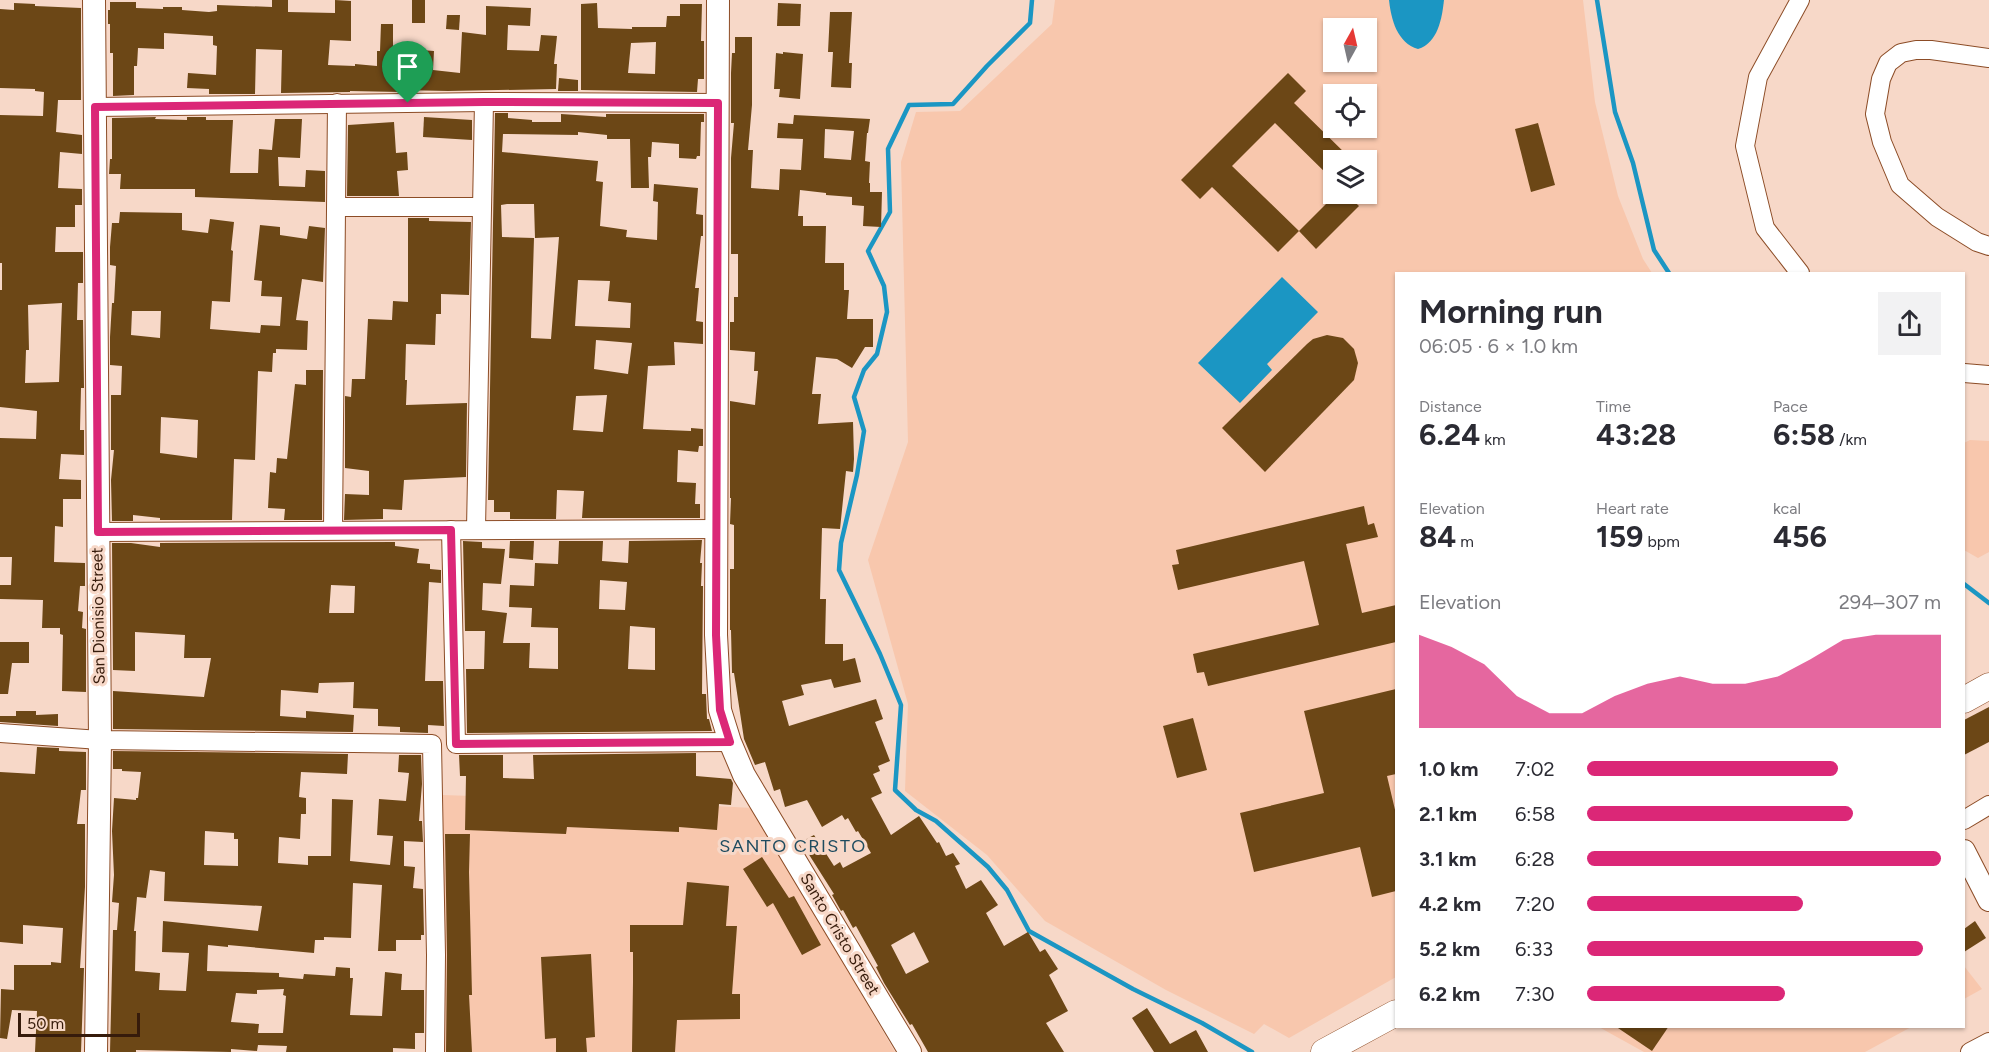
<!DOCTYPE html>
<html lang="en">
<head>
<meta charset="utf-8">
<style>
  :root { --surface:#fff; --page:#f2f2f3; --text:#2b2b33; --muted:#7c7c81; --accent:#db2777 }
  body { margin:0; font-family:Figtree,sans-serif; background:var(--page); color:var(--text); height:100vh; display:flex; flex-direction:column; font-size:22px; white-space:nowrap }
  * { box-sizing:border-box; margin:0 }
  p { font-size:20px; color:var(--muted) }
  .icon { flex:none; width:33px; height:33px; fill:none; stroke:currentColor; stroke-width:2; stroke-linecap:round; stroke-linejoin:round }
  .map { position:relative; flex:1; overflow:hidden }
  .panel { position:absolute; left:1395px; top:272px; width:570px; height:756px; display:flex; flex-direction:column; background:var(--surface); border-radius:0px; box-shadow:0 2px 4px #0004 }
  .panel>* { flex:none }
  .needle { width:39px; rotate:8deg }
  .fabs { position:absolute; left:1323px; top:18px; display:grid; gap:12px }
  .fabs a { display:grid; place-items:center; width:54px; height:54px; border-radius:0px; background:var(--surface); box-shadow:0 2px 4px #0004; font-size:30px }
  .scale { position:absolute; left:18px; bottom:15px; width:122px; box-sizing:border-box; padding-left:6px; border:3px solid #361b0b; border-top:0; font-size:16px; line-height:21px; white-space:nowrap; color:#361b0b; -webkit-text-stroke:4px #f7d8c8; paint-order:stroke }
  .pin { position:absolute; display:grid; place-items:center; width:51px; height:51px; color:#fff; margin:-62px -26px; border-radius:50% 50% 50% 0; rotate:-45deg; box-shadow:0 0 6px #0007 }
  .pin .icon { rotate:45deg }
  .round { display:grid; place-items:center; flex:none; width:63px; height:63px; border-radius:0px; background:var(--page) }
  .head { display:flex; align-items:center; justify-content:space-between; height:102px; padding:0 24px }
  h1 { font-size:33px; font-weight:700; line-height:45px }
  .metrics { display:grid; grid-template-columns:repeat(3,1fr); gap:9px; height:102px; padding:6px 24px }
  .metrics div { display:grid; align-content:center }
  .metrics b { font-size:30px; font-weight:700 }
  .metrics small { font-size:16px; font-weight:400 }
  .metrics p { font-size:16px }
  .chart { height:168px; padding:12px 24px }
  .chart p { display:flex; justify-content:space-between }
  .chart svg { width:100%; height:108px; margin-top:6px; fill:var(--accent); opacity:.7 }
  ul { padding:0 24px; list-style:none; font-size:20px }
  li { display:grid; grid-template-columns:96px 72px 1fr; align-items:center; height:45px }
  li i { height:15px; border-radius:8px; background:var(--accent) }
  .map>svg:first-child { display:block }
  .built { fill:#f8c7ad; fill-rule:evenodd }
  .water { fill:#1b96c3 }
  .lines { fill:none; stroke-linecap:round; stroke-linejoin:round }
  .stream { stroke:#1b96c3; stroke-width:4.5 }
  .building { fill:#6c4716; fill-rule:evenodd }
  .minor-casing { stroke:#8c4c26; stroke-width:20 }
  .tertiary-casing { stroke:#8c4c26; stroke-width:24 }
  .secondary-casing { stroke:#8c4c26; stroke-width:27 }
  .minor { stroke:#fff; stroke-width:18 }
  .tertiary { stroke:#fff; stroke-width:22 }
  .secondary { stroke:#fff; stroke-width:26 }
  .route-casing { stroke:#fff; stroke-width:12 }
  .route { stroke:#db2777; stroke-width:8 }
  .labels { text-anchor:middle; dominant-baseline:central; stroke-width:6; stroke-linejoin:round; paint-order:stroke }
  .street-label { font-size:16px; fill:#361b0b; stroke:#f7d8c8 }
  .neighbourhood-label { font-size:18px; letter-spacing:1.5px; fill:#1d4b5f; stroke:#f7d8c8 }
</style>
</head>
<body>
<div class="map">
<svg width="1989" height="1052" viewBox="0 0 1989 1052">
  <rect width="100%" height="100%" fill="#f7d8c8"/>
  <!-- built -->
  <g class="built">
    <path d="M1055,0H1583L1595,102L1618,196L1643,259L1652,273H1396V977L1289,1038L1264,1024L1254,1034L1166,990L1045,921L987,855L905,791L908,704L868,560L908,442L901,162L916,112L960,111L1052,24ZM1334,28H1366V62H1334ZM1334,94H1366V128H1334ZM1334,160H1366V194H1334Z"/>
    <polygon points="1970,440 1989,441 1989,552 1978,558 1964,550 1964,443"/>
    <polygon points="442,795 616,801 753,808 895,1052 444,1052"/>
    <polygon points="1964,966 1982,989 1964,999"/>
    <polygon points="1597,1026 1913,1026 1865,1052 1644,1052"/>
  </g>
  <!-- water -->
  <g class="water">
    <path d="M1389,0H1444C1442,18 1438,43 1418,49C1397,43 1391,19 1389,0Z"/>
    <polygon points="1282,277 1318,312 1267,364 1272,370 1240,403 1198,363"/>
  </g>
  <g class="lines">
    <!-- stream -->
    <g class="stream">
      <polyline points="1032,0 1030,23 987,66 953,104 909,105 888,149 890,212 868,251 884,286 887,312 877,354 864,370 854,397 864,431 857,475 841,543 839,570 880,654 901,705 895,790 916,810 936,821 988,867 1007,890 1029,931 1133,989 1202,1023 1252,1052"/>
      <polyline points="1597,0 1615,112 1633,163 1654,250 1669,273"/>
      <polyline points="1964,584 1989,603"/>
    </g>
  </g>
  <!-- building -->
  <g class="building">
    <polygon points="272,0 288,0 288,12 335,13 335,0 351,1 351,41 330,40 328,65 355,66 355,64 377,66 377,51 380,51 381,24 393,24 393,48 434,51 433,70 460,73 462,32 486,35 486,6 531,8 530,26 508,25 507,50 539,51 541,35 557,36 554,64 557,64 556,89 448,91 400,90 400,92 350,91 350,92 281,93 282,50 256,49 255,94 209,94 209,89 187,88 188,73 216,75 217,46 213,45 213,36 164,33 164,49 138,48 137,66 134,66 134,95 113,96 113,53 110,53 110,24 108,24 108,10 110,10 110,2 136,2 136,8 163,9 163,7 182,7 182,10 209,12 217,11 217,5 272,7"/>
    <rect x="412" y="0" width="13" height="23"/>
    <path d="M14,3L35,4V6L81,8V100H58L56,132L82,135V154L60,152L58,188L82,189V205H75V227H56L55,252H83V283H78L77,320H83L84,388H81L80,430H84V455L61,454L59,479L81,480V499H63V527L55,526L54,562L85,563V586H80L78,611L83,612L82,628L86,629V692L62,691L63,635L60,634V628H42L43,600L0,599V585H11L12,557H0V438L36,439L37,411L0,407V290H2V263H0V115L43,116L44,92L35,91V89L0,88V9L14,10ZM62,303L59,382L25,383L26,350H29L28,305Z"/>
    <path d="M597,3L598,28L632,29V27H666L667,16H680V4H702L701,41H704V79H698L697,92L581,90V4ZM656,42L655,74L628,73L631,43Z"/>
    <polygon points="778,3 801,4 800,26 777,26"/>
    <polygon points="830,12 852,12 849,63 852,63 851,88 831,87 833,52 828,52"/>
    <polygon points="447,15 460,15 459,30 446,29"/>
    <path d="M735,37H752V105L748,150H753L751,188L779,190L780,169L801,170L803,139L777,138L778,123L793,124L794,115L870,119L868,133H867L865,161L870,162L869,183H870V192H882L881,227L863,226L864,206L852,205V197L826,195V193L800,190L798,216H803V226H826L825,263H844V290H849L847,319H873V347H865L852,368L837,359L816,357L812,394H821L818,424L853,422L854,459L853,472L846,471L840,529L822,528L820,599H826L825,644H843V661L855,658L861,682L834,688L831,679L801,685L804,695L782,701L789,726L876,699L883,719L875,722L890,761L878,766L880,771L873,774L882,793L871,798L891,835L919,816L937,843L939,842L946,856L953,853L960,864L955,866L966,889L981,880L998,905L986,913L1004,946L1028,932L1040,952L1045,949L1058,969L1049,975L1068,1011L1046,1023L1064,1052H928L912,1024L910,1025L884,983L876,967L878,966L856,926L853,928L843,910L841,911L832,895L834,894L801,842L814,835L834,866L840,862L843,868L871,853L858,831L856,832L848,818L845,820L842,815L822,827L807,800L785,807L780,789L774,791L765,762L755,765L744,739L734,673H732L731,630H730V569H734V525L730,524L731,498H730V401L755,405L758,371H754L755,352L730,350V322H734V297H738V254H731V158L734,123H731V73L732,53H735ZM825,129L854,131L851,160L824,158ZM914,932L929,962L906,974L891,945Z"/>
    <polygon points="783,52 803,54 800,99 779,97 780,89 774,89 776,53 783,54"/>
    <polygon points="1288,73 1306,91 1294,103 1352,160 1334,160 1334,181 1275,123 1232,166 1299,231 1278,252 1212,187 1200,199 1181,180"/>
    <polygon points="559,78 578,80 578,91 558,91"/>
    <path d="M495,113H508V118L532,120V122H561V114L606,117V114H704V122H701L700,156H697L696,159L679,158V144L652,142L651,157H648L649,188H631L630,139H607V135L578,132V135L503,134L502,152L598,161L596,181L603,182L600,226L627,230L626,237L657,240L658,202L653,201L654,184L698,188L696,214L703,215V236H701L695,288H699L696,321L703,322V344L674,342L675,365L648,366L643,429L691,431V428L703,429V446H699L698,452L678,450L677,482L696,483L695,504H700V518H582L584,491L557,490L556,519H510V512H494V500H488ZM507,204H534L535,238L559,237L551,339L531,338L534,238L502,237L501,205ZM578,280L610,281L608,301L631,303L630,328L575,326ZM596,340L632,343L628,374L594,369ZM607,395L603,432L573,430L576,396Z"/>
    <polygon points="156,117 155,119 187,120 187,117 206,117 206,120 233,120 230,173 258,173 259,149 272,150 275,119 302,119 300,158 278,157 279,186 305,187 306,170 325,171 325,202 195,197 195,189 120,189 121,174 109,174 110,159 112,159 112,118"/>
    <polygon points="424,117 472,120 472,140 423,137"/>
    <polygon points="394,122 396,153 407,152 408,170 397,171 399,196 347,196 348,125"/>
    <polygon points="1538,123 1555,185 1531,192 1515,129"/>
    <polygon points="1336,194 1346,194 1359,206 1316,249 1299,231"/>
    <path d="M120,212L182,213V230L208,233L210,219L234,222L231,250L233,251L230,302L212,301L210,329L260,333L261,325L280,326L282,297L261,296L262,281L254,280L260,225L280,227V235L307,239L309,226L325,228L323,282L302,279L296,320L308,321L307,350L276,349V353H273L272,372L258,371L255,460L234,459L232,520H160V518L133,515V521H112L111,480L114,450H111V395H121L122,366L110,365V337L112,303H114L116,266L110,265V247L112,223H119ZM132,311H161L160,338L131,335ZM161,417L198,420L197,458L160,453Z"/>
    <polygon points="408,218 429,218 429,221 471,222 469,295 441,294 441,314 436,314 435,345 406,344 405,380 407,380 406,405 467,403 466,477 404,480 402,510 383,509 383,519 344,520 345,494 369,495 369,471 345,468 345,396 351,397 352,379 365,379 368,319 392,320 393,301 408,302"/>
    <polygon points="1327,335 1343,338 1354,349 1358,363 1354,380 1265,472 1222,428 1307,344 1313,339"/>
    <polygon points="306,370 323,370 322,520 284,520 285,509 268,508 270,472 276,473 277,458 287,459 295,384 306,385"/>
    <polygon points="1364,506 1368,525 1374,523 1378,537 1346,544 1362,613 1396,605 1396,642 1208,686 1204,672 1197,673 1193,654 1319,625 1304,561 1178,590 1172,565 1179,564 1176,550"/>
    <path d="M702,540L700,563H702L701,586H703L702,694H706L707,719H709L712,731L467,733L466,669H484L485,631H465L463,541L482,542V548L505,549L501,584L483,583L482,610L507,613L503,643H530L529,668L558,669V628L531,627L532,608L509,607L510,585L534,586L535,563L558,564L559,541H603L602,561L628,563L629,541ZM600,580L627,582L625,610L599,609ZM630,626L655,628V670L628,669Z"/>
    <polygon points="510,541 534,541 533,560 509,558"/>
    <path d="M395,542V546L419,549L417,563L430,564V569L441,570V583L429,582L425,681H443L444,726L428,725V733L400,732V727L378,726V709L353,708L354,682L319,683L318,693L281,690L280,716L306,718V711L354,715L353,732L113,729V691L204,697L211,658H184L185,635L135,632V671L113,670L112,543H131L160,547V543ZM331,585L355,586L354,613H329Z"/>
    <polygon points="0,642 29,642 29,663 12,663 8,694 0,694"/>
    <polygon points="1396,689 1396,774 1387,776 1396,814 1396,891 1372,897 1360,847 1254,872 1240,813 1324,793 1304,711"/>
    <polygon points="1989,707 1989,742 1964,755 1964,720"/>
    <polygon points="16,711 36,711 36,715 58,714 58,726 0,722 0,716 16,716"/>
    <polygon points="1193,718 1207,770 1177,778 1163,726"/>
    <polygon points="37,747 59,748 59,751 86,752 86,790 81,790 77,824 85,824 85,887 80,968 84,968 81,1052 35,1052 37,1011 12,1010 7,1039 0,1038 1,989 14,990 14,965 51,965 51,962 61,963 63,928 23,925 23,944 0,942 0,772 35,774"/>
    <path d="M113,751L348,754L347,774L301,772L299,797L306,798V814H301L300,839L279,837L278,863L308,865V856H331L332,799L353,800L350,861L390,865L393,836L377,835L379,799L406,801L409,773L398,772L399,755H421L422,784L419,821H422L423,842L404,841V866L415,867L413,888L423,889L424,935H421V940H396V951H378L382,885L353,883L351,938L324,937V940H315L314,953L228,945V947L208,945L207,971L279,973V977L303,979L304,974L335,976L336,967L350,968V978H353L350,1015L382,1016L385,972L402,974L401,990H424V1033H415V1049L393,1048V1052H286L287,1046L258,1045L257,1051L231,1049V1052L136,1050V1052H110L113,930H117L119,903L112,902L114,875L112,831L114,798L136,800V798H138L141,772L122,771V769H113ZM205,831L234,833V839H238V866L204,865ZM150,870L165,872L164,901L262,906L258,931L163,921L162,952L189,953L186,991L159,990L160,973L135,971L136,931H134L137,897L146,898ZM284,989L283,995L286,996L283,1033H258L259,1024L231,1022L236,993L257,994V990Z"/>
    <polygon points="696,753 696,776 731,779 733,783 731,805 719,804 717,830 679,827 679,832 567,827 566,834 465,830 466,776 460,776 459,755 503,755 503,778 534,779 533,755"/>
    <polygon points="445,834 470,834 469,872 472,995 469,995 472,1052 446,1052 447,955"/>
    <polygon points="762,857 789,898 794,896 821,945 802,955 773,903 767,907 743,869"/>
    <polygon points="687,882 729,886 726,926 737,926 732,994 740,994 740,1019 677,1020 675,1052 632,1052 633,982 633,952 630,952 630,925 683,925"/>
    <polygon points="1975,921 1986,938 1964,952 1964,929"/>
    <polygon points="591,954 595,1037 586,1038 587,1052 556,1052 556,1038 545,1039 541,957"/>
    <polygon points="1147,1008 1170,1044 1196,1030 1208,1052 1154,1052 1132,1018"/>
    <polygon points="1615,1026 1669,1026 1652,1051"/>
  </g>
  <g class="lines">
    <defs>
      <g id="minor">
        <polyline points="1989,58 1931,50 1916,50 1901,53 1888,63 1881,79 1875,114 1882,142 1900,185 1937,217 1977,242 1989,246"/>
        <polyline points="95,107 484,102 718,103"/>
        <polyline points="338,207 482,207"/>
        <polyline points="1800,273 1765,228 1745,146 1758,77 1800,0"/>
        <polyline points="1964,373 1989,375"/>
        <polyline points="476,529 484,102"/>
        <polyline points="333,530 337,103"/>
        <polyline points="451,530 456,744 730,742"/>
        <polyline points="98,532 716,529"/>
        <polyline points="0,733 100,740 432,744 436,955 435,1052"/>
        <polyline points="1964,820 1989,805"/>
        <polyline points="1970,1052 1989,1042"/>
      </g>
      <g id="tertiary">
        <polyline points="94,0 100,740 96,1052"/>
        <polyline points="718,0 716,635 720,710 730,742 744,775 910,1052"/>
        <polyline points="1964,851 1989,900"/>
      </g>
      <g id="secondary">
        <polyline points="1964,700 1989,686"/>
        <polyline points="1324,1052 1396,1013"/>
      </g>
    </defs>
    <!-- minor casing -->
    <use href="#minor" class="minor-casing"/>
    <!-- tertiary casing -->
    <use href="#tertiary" class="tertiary-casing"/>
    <!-- secondary casing -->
    <use href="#secondary" class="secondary-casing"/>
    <!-- minor -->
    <use href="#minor" class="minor"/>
    <!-- tertiary -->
    <use href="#tertiary" class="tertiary"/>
    <!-- secondary -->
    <use href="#secondary" class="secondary"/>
  </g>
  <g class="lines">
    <defs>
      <polygon id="route" points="484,102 718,103 716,635 720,710 730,742 456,744 451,530 98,532 95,107"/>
    </defs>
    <!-- route casing -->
    <use href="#route" class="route-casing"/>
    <!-- route -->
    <use href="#route" class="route"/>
  </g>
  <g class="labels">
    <!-- street labels -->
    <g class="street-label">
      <text transform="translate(98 616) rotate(-91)">San Dionisio Street</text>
      <text transform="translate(840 934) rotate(59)">Santo Cristo Street</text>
    </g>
    <!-- neighbourhood labels -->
    <g class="neighbourhood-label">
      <text x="793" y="846">SANTO CRISTO</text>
    </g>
  </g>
</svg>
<div class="fabs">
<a><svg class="needle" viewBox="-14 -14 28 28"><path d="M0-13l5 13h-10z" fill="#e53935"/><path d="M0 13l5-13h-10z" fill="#7c7c81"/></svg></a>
<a><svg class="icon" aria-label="locate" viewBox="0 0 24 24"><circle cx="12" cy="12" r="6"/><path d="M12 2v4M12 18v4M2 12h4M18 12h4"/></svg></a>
<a><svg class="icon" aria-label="layers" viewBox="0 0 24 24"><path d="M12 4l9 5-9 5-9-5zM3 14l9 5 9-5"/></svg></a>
</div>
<div class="scale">50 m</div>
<div class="pin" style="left:408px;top:103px;background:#1e9e55"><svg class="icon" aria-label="arrive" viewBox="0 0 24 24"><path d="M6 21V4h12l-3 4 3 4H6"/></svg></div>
<section class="panel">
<div class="head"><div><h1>Morning run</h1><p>06:05 · 6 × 1.0 km</p></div><a class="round"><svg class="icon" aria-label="share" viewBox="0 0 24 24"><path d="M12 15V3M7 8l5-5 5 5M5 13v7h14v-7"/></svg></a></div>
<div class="metrics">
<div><p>Distance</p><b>6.24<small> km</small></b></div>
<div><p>Time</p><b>43:28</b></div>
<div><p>Pace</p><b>6:58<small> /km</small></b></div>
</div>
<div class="metrics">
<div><p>Elevation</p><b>84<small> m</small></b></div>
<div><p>Heart rate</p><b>159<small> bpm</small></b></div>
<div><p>kcal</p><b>456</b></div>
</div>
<div class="chart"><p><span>Elevation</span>294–307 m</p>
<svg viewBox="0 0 160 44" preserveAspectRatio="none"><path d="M0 44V6L10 11L20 18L30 31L40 38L50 38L60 31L70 26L80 23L90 26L100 26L110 23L120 16L130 8L140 6L150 6L160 6V44z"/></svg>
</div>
<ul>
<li><b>1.0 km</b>7:02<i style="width:71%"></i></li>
<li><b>2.1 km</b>6:58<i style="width:75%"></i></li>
<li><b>3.1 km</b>6:28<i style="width:100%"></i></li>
<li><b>4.2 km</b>7:20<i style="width:61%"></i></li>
<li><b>5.2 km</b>6:33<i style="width:95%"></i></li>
<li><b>6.2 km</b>7:30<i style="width:56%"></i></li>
</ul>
</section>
</div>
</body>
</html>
